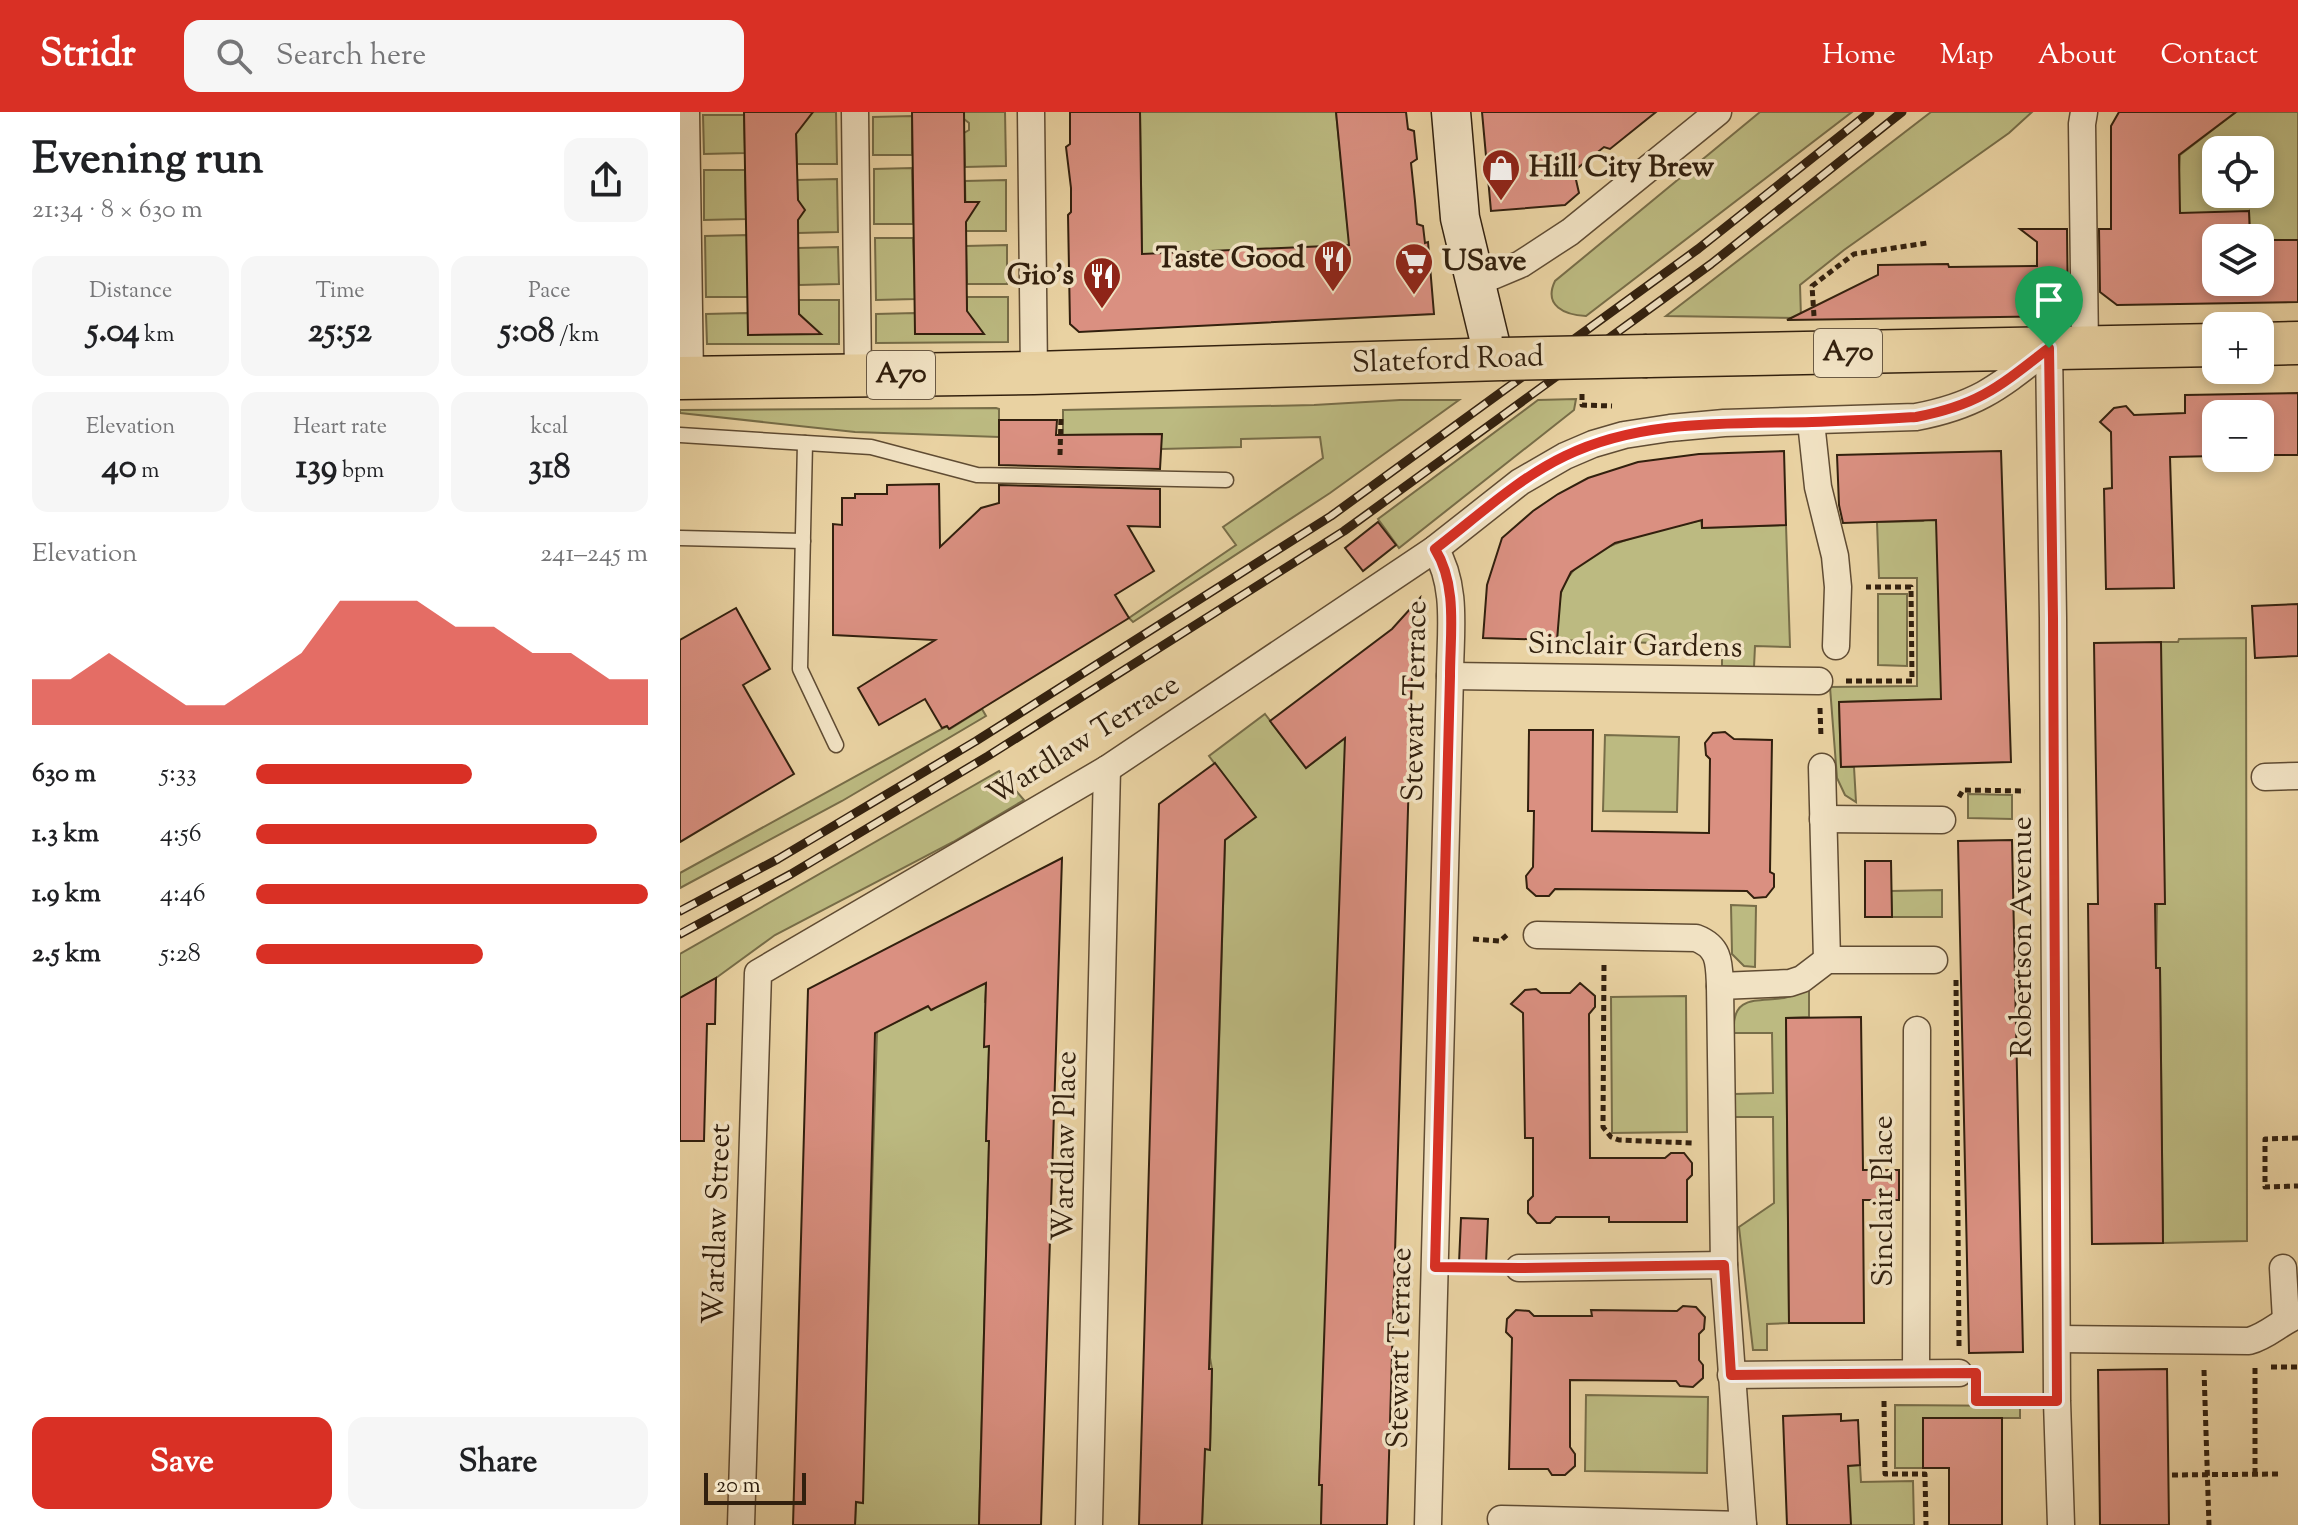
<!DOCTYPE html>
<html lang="en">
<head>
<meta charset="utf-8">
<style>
  :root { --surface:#fff; --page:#f6f6f6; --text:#202124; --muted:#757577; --accent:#d93025 }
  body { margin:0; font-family:"Sorts Mill Goudy",serif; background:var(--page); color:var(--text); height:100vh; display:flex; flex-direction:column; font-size:30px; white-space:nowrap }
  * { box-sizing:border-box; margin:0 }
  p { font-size:26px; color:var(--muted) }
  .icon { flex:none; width:44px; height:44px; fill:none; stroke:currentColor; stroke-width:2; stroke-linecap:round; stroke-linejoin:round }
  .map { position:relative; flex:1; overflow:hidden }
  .details { display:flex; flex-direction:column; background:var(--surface); width:680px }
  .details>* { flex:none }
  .fabs { position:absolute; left:1522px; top:24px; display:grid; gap:16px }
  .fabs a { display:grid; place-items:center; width:72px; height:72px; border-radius:16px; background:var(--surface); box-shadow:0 4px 12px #0003; font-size:40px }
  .scale { position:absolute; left:24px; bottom:20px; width:102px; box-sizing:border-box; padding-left:8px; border:4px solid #32200e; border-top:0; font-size:22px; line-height:28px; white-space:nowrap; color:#32200e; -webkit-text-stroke:6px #f1e2c3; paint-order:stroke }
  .pin { position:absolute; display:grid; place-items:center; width:68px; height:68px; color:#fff; margin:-82px -34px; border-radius:50% 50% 50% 0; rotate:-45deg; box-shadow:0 0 8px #0007 }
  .pin .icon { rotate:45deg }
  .round { display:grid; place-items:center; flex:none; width:84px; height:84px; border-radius:16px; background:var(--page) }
  .summary { display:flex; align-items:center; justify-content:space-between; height:136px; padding:0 32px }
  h1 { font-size:44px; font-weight:700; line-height:60px }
  .figures { display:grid; grid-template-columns:repeat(3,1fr); gap:12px; height:136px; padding:8px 32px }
  .figures div { display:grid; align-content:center; border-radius:16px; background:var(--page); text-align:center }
  .figures b { font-size:34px; font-weight:700 }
  .figures small { font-size:22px; font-weight:400 }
  .figures p { font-size:22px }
  .chart { height:224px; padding:16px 32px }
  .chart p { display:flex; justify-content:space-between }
  .chart svg { width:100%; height:144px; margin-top:8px; fill:var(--accent); opacity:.7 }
  .button { display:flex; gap:16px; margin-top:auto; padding:16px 32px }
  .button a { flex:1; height:92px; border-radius:16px; background:var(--accent); color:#fff; font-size:32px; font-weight:700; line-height:92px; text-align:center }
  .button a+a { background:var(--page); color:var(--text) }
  ul { padding:0 32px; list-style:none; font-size:26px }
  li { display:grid; grid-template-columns:128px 96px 1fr; align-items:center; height:60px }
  li i { height:20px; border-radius:10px; background:var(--accent) }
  header { display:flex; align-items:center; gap:48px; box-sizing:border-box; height:112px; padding:0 40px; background:var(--accent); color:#fff }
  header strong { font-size:38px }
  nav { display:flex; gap:44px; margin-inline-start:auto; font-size:28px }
  .search { width:560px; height:72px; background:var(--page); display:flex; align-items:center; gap:20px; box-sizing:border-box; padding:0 28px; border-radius:16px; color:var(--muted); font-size:30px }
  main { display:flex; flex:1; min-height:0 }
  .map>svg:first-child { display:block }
  .green { fill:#bcba81; stroke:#776d48; stroke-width:2; fill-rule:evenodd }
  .building { fill:#da9081; stroke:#32200e; stroke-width:2 }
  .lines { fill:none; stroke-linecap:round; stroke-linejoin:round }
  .lane-casing { stroke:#604c33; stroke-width:17 }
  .street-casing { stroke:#604c33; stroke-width:29 }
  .secondary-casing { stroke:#32200e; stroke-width:41 }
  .primary-casing { stroke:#32200e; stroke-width:45 }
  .path { stroke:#32200e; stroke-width:5; stroke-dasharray:6 4; stroke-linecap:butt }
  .lane { stroke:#f1e2c3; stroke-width:14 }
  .street { stroke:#f1e2c3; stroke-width:26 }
  .secondary { stroke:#f1e2c3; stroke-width:38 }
  .primary { stroke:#e9d2a2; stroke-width:42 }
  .rail-casing { stroke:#32200e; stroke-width:9 }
  .rail { stroke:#f1e2c3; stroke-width:6; stroke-dasharray:18; stroke-linecap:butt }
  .primary-bridge-casing { stroke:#32200e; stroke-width:45; stroke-linecap:butt }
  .primary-bridge { stroke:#e9d2a2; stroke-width:42 }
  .route-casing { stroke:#fff; stroke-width:16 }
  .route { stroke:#d93025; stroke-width:10 }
  .labels { text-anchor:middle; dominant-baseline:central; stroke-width:7; stroke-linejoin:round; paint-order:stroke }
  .shield { fill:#f1e2c3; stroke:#6b5a44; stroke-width:2 }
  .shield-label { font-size:28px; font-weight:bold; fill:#32200e }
  .poi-label { font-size:30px; font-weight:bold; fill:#32200e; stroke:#f1e2c3; text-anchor:start }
  .street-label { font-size:30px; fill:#32200e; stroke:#f1e2c3 }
</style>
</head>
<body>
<header>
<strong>Stridr</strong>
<div class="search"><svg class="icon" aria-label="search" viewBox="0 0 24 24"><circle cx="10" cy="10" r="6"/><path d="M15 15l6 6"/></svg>Search here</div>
<nav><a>Home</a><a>Map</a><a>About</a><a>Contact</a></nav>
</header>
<main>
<section class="details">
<div class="summary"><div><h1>Evening run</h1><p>21:34 · 8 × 630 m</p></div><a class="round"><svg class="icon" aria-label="share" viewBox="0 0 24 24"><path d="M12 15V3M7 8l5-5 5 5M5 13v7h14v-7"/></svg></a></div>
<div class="figures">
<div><p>Distance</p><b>5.04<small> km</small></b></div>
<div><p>Time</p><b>25:52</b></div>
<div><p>Pace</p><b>5:08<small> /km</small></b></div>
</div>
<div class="figures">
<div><p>Elevation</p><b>40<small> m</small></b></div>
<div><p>Heart rate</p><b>139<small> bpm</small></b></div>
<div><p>kcal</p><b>318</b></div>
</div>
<div class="chart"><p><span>Elevation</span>241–245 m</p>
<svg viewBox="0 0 160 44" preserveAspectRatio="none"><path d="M0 44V30L10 30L20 22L30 30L40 38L50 38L60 30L70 22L80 6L90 6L100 6L110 14L120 14L130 22L140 22L150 30L160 30V44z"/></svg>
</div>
<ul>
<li><b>630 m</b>5:33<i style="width:55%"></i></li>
<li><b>1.3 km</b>4:56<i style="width:87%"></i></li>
<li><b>1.9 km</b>4:46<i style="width:100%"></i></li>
<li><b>2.5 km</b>5:28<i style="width:58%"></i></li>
</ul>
<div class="button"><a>Save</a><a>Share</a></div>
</section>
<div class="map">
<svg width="1618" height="1413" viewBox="0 0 1618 1413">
  <rect width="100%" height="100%" fill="#e9d2a2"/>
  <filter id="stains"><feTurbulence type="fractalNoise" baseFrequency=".0025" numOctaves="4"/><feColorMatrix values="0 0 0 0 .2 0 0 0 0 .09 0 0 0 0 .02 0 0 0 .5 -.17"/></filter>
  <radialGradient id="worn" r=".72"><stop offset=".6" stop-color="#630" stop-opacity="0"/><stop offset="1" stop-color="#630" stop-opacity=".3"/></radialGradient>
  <!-- green -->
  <g class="green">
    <polygon points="116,0 156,0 157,52 117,52 116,19 121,15"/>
    <polygon points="284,0 325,0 326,54 285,55 284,21 289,18 289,11 284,7"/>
    <polygon points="460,0 656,0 668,119 673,134 462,143"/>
    <path d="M1080,0H1172L906,204C885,203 863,194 875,169Z"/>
    <polygon points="1251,0 1352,0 1329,21 1164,138 1120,173 1121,206 986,204"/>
    <path d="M1556,0H1618V128H1580V126H1570L1569,99L1536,126L1494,130L1500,43ZM1536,38H1580V82H1536Z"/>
    <polygon points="23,3 64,3 65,41 24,42"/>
    <polygon points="232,4 232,43 193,43 193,5"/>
    <polygon points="232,56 233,112 194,112 194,57"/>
    <polygon points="24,58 65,58 66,107 24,108"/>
    <polygon points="157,67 158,120 118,121 117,68"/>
    <polygon points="326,68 326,119 286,119 285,69"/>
    <polygon points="67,123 68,185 26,185 25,124"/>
    <polygon points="195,126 233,126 235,187 196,188"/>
    <polygon points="327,133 327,172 287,172 286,134"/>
    <polygon points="158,135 159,172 119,173 118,136"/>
    <polygon points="287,185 328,185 328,230 196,231 196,202 235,201 236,222 287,222"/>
    <polygon points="119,188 159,188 159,232 27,232 26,202 68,201 124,207 119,202"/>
    <polygon points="896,287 894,298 719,436 698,407 858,288"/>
    <polygon points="720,288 779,288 650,381 453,510 449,506 556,433 543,415 643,346 640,325 561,327 561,335 481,337 481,322 383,323 383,298 634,293"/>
    <polygon points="316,296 319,297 319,325 175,320 0,301 0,298"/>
    <polygon points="1269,390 1268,597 1236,588 1159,590 1161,654 1174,655 1176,690 1165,683 1157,666 1150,575 1237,574 1237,466 1199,466 1197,410 1243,409"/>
    <path d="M1021,408L1022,416L1106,413L1110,535L1075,534L1074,555L1042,554V533L877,528C878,513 877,493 882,478C897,431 980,419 1021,408Z"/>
    <polygon points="1198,482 1227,482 1227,554 1198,553"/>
    <polygon points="1566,526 1567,1129 1483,1131 1480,857 1476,856 1481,530 1498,530 1499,527"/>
    <polygon points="302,597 306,604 162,689 0,776 0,761 267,614 270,617"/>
    <polygon points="585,602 626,656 668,624 639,1373 642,1373 641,1413 522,1413 525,1337 530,1337 532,1257 530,1246 545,728 575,705 529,644"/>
    <polygon points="925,623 999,625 997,700 923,699"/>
    <polygon points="319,659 344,688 273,730 95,823 36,866 0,886 0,842"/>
    <polygon points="1288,682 1332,683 1332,707 1288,706"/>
    <polygon points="1262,778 1262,805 1212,805 1211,779"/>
    <polygon points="1051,793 1076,794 1075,855 1064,854 1052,842"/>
    <polygon points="312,853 311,876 306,876 305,890 311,891 305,935 309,935 306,1028 309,1029 299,1413 175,1413 176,1390 182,1391 197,920 195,917 210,913 249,894 252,898"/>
    <path d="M1129,876V905L1106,906L1109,1211L1087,1212V1238H1073L1059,1115L1094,1091L1093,1005H1055L1054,982L1093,981L1092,921H1054C1051,882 1078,890 1104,886C1114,884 1121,881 1129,876Z"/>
    <polygon points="1006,884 1007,1020 932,1021 931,885"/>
    <polygon points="906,1283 1028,1285 1027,1361 905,1359"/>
    <polygon points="1215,1293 1340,1294 1340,1306 1243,1306 1243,1356 1215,1356"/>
    <polygon points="1180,1353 1181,1370 1233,1369 1234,1413 1171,1413 1149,1354"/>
  </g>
  <!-- building -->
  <g class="building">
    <polygon points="64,0 133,0 116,22 118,88 125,98 118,108 119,202 141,222 68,223"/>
    <polygon points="232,0 284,0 285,90 299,90 286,110 287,199 304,222 235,222"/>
    <polygon points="390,0 460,0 462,142 669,133 656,0 726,0 728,17 734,19 735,29 737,47 731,51 735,89 737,112 743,114 745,131 748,130 754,202 399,220 390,212 388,103 391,100 391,76 386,35 390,32"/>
    <polygon points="802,0 976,0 930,37 924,35 894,59 899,81 885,93 811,99"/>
    <polygon points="1439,0 1556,0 1499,43 1500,101 1569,99 1570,126 1536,126 1536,170 1580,170 1580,128 1618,128 1618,190 1437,193 1420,180 1419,117 1431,117 1431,14"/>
    <polygon points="1340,117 1387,117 1388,204 1107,208 1198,163 1198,153 1268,152 1269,155 1357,154 1357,130"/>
    <polygon points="1618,281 1618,343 1580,343 1580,302 1536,302 1536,344 1490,345 1494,476 1426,477 1424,377 1432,376 1431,320 1420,310 1434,296 1446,294 1454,303 1505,301 1505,283"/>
    <polygon points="319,308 377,308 376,323 482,322 480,357 319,353"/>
    <polygon points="1104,339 1106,413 1022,416 1022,408 935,431 891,460 881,480 877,528 803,526 807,473 822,426 853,399 878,382 908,366 958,350 1019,342"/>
    <polygon points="1321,339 1331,650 1161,655 1159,590 1261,587 1256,408 1163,411 1159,393 1157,343"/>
    <polygon points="259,372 260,435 301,396 319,391 319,373 480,377 480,415 448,414 474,459 435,483 449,506 269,617 267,614 262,616 245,587 199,613 178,576 255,528 153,523 153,412 162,413 162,386 175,386 175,382 207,382 207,373"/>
    <polygon points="698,410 716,433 683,459 665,436"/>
    <polygon points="740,486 733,527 707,1413 641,1413 642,1373 639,1373 665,626 626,656 590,609 712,517"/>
    <polygon points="1618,492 1618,544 1575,546 1572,494"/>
    <polygon points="56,496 90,557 63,573 114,662 0,730 0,528"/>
    <polygon points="1481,530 1485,792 1475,792 1476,856 1480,856 1483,1131 1412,1132 1408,792 1418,792 1414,531"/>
    <polygon points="849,618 913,618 912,719 1029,721 1030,647 1026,643 1025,631 1033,621 1045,620 1054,627 1092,628 1090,760 1094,762 1094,775 1086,785 1074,786 1067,779 875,777 869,784 856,784 847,776 846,764 853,755 854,699 848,699"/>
    <polygon points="535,651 576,705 545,728 529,1257 532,1257 530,1338 525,1337 522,1413 459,1413 479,692"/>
    <polygon points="1332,728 1343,1240 1289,1241 1278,729"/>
    <polygon points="382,746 361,1413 299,1413 309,1029 306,1029 309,934 304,935 306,871 251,898 248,894 195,921 183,1391 176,1390 175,1413 113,1413 128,877"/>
    <polygon points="1185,749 1211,749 1212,805 1185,805"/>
    <polygon points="36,866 35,912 27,912 24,1029 0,1029 0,886"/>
    <polygon points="900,871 915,884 915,895 909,902 910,1046 985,1046 991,1041 1004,1041 1012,1051 1012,1063 1007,1068 1007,1110 929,1110 929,1105 876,1105 870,1111 857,1111 848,1101 848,1089 853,1084 853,1026 845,1026 843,901 831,892 845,878 856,877 861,881 890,881"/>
    <polygon points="1181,905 1183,1058 1219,1058 1219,1088 1183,1088 1184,1211 1109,1211 1106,906"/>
    <polygon points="781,1106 808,1107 806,1151 779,1151"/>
    <polygon points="1003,1194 1016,1195 1025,1205 1024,1217 1019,1222 1019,1248 1023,1253 1023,1266 1013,1275 1000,1274 996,1269 890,1268 890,1335 895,1342 895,1354 885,1363 872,1363 868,1357 829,1357 832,1226 826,1220 827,1207 836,1198 849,1199 854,1204 912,1204 911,1198 997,1199"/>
    <polygon points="1487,1257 1489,1413 1420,1413 1418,1258"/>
    <polygon points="1161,1302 1161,1309 1178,1308 1180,1353 1168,1354 1171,1413 1107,1413 1103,1304"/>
    <polygon points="1243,1306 1322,1306 1322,1413 1269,1413 1269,1356 1243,1356"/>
  </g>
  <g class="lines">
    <defs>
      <g id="lane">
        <polyline points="0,323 191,335 297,363 546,368"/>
        <polyline points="125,331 120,557 156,633"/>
        <polyline points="0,426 123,429"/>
      </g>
      <g id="street">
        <polyline points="6,0 10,266"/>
        <polyline points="175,0 178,263"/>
        <polyline points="351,0 354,261"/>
        <polyline points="1404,0 1402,12 1405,235"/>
        <polyline points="796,171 841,152 890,120 1038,0"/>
        <polyline points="1369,236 1373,506 1377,1289 1381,1413"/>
        <polyline points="1131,310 1138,375 1155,444 1158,475 1156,534"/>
        <polyline points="770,564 1139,569"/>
        <polyline points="1142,655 1147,848"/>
        <polyline points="1585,665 1618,664"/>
        <polyline points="1143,707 1262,708"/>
        <path d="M857,823L1016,826C1040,835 1039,851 1040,874"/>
        <polyline points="839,1156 1044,1153"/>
        <polyline points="1603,1156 1606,1208"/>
        <path d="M1378,1227L1569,1229C1588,1224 1600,1210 1618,1203"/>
        <polyline points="1236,1260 1237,918"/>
        <polyline points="1051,1263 1279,1261"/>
        <polyline points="821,1407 1063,1413"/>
        <path d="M61,1413L78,861L427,657L755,437L840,370L885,344L913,332L944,323L990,316L1044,311L1236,305C1299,293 1320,274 1369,236"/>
        <polyline points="409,1413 427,657"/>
        <path d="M748,1413L770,564C770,522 778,474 755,437"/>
        <polyline points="1063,1413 1044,1153 1040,874 1110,871 1122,867 1147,848 1254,848"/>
      </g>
      <polyline id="secondary" points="771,0 780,106 814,247"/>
      <g id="primary">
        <polyline points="1580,232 1618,231"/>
        <polyline points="967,244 1536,233"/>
        <polyline points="0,266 354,261 822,247"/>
      </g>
    </defs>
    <!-- lane casing -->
    <use href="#lane" class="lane-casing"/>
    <!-- street casing -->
    <use href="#street" class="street-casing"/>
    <!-- secondary casing -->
    <use href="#secondary" class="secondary-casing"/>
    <!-- primary casing -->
    <use href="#primary" class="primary-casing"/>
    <!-- path -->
    <g class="path">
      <polyline points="1134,204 1132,174 1174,142 1247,131"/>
      <polyline points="902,282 902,293 932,294"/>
      <polyline points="380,343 381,305"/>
      <polyline points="1166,569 1232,569 1231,475 1186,475"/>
      <polyline points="1140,596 1141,626"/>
      <polyline points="1279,685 1283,678 1345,679"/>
      <polyline points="793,827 820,829 828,822"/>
      <polyline points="924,853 923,1015 931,1025 939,1028 1013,1031"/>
      <polyline points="1276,868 1279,1234"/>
      <polyline points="1618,1026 1585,1027 1585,1075 1618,1074"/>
      <polyline points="784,1155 810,1156"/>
      <polyline points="1591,1255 1618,1255"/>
      <polyline points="1524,1258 1529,1413"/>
      <polyline points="1296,1284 1296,1289 1349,1289"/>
      <polyline points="1204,1289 1205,1362 1245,1362 1246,1413"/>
      <polyline points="1575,1362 1575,1255"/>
      <polyline points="1492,1363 1598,1362"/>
    </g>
    <!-- lane -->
    <use href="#lane" class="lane"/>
    <!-- street -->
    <use href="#street" class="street"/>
    <!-- secondary -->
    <use href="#secondary" class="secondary"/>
    <!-- primary -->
    <use href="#primary" class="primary"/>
    <defs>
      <g id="rail">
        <polyline points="0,799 98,747 296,629 651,404 1018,137 1190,0"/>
        <polyline points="0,822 111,762 308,644 664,419 1031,152 1222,0"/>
      </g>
    </defs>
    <!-- rail casing -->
    <use href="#rail" class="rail-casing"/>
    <!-- rail -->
    <use href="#rail" class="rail"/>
    <defs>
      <polyline id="primary-bridge" points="822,247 967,244"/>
    </defs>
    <!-- primary-bridge casing -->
    <use href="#primary-bridge" class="primary-bridge-casing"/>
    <!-- primary-bridge -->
    <use href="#primary-bridge" class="primary-bridge"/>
  </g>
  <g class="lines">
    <defs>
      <path id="route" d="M1369,236L1373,506L1377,1289H1296V1261L1051,1263L1044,1153L839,1156L755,1155L770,564C770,522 778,474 755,437C797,405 837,367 885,344C961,307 1049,312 1132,310C1167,309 1201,307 1236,305C1299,293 1320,274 1369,236Z"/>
    </defs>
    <!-- route casing -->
    <use href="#route" class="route-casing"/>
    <!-- route -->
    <use href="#route" class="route"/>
  </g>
  <!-- icons -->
  <defs>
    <symbol id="shop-pin" viewBox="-11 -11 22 30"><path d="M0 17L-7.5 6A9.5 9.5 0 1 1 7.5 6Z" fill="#8f2418" stroke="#f1e2c3"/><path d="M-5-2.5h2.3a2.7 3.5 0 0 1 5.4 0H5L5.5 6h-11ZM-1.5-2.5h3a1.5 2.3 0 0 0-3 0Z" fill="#fff"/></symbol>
    <symbol id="restaurant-pin" viewBox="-11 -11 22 30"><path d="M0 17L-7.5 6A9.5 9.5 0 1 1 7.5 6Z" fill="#8f2418" stroke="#f1e2c3"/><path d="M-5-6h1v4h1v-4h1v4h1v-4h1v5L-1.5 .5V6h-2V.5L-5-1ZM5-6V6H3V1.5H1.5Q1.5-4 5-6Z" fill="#fff"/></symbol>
    <symbol id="supermarket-pin" viewBox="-11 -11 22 30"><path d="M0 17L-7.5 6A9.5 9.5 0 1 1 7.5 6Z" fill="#8f2418" stroke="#f1e2c3"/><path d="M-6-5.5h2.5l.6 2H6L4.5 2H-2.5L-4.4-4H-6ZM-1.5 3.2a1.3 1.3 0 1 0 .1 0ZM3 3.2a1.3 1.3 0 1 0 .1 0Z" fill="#fff"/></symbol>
  </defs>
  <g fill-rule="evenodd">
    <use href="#shop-pin" x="799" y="34" width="44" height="60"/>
    <use href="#restaurant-pin" x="631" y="125" width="44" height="60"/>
    <use href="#supermarket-pin" x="712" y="128" width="44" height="60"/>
    <use href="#restaurant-pin" x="400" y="142" width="44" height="60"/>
  </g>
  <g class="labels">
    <!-- shield labels -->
    <g class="shield">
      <rect x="1134" y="217" width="68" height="48" rx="6"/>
      <rect x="187" y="239" width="68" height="48" rx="6"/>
    </g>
    <g class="shield-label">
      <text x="1168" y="241">A70</text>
      <text x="221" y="263">A70</text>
    </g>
    <!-- poi labels -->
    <g class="poi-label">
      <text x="849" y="56">Hill City Brew</text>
      <text x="625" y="147" text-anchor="end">Taste Good</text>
      <text x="762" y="150">USave</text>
      <text x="394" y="164" text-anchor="end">Gio’s</text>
    </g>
    <!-- street labels -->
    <g class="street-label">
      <text transform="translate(768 249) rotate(-2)">Slateford Road</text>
      <text transform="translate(955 535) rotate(1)">Sinclair Gardens</text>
      <text transform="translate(736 589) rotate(-89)">Stewart Terrace</text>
      <text transform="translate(404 629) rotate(-32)">Wardlaw Terrace</text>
      <text transform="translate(1343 825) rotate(-90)">Robertson Avenue</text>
      <text transform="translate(386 1034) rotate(-89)">Wardlaw Place</text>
      <text transform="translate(1204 1089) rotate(-90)">Sinclair Place</text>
      <text transform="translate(38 1112) rotate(-88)">Wardlaw Street</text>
      <text transform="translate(721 1236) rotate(-89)">Stewart Terrace</text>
    </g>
  </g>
  <rect width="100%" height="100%" filter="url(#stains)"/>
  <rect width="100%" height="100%" fill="url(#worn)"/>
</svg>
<div class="fabs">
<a><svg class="icon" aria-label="locate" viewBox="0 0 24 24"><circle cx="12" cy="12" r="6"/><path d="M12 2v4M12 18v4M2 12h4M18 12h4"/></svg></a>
<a><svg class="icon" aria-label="layers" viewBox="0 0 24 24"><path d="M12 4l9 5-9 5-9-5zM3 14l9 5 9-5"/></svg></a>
<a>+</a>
<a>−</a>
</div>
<div class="scale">20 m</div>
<div class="pin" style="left:1369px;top:236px;background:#1e9e55"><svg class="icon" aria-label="arrive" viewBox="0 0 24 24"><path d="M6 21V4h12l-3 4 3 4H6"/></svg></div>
</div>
</main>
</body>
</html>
